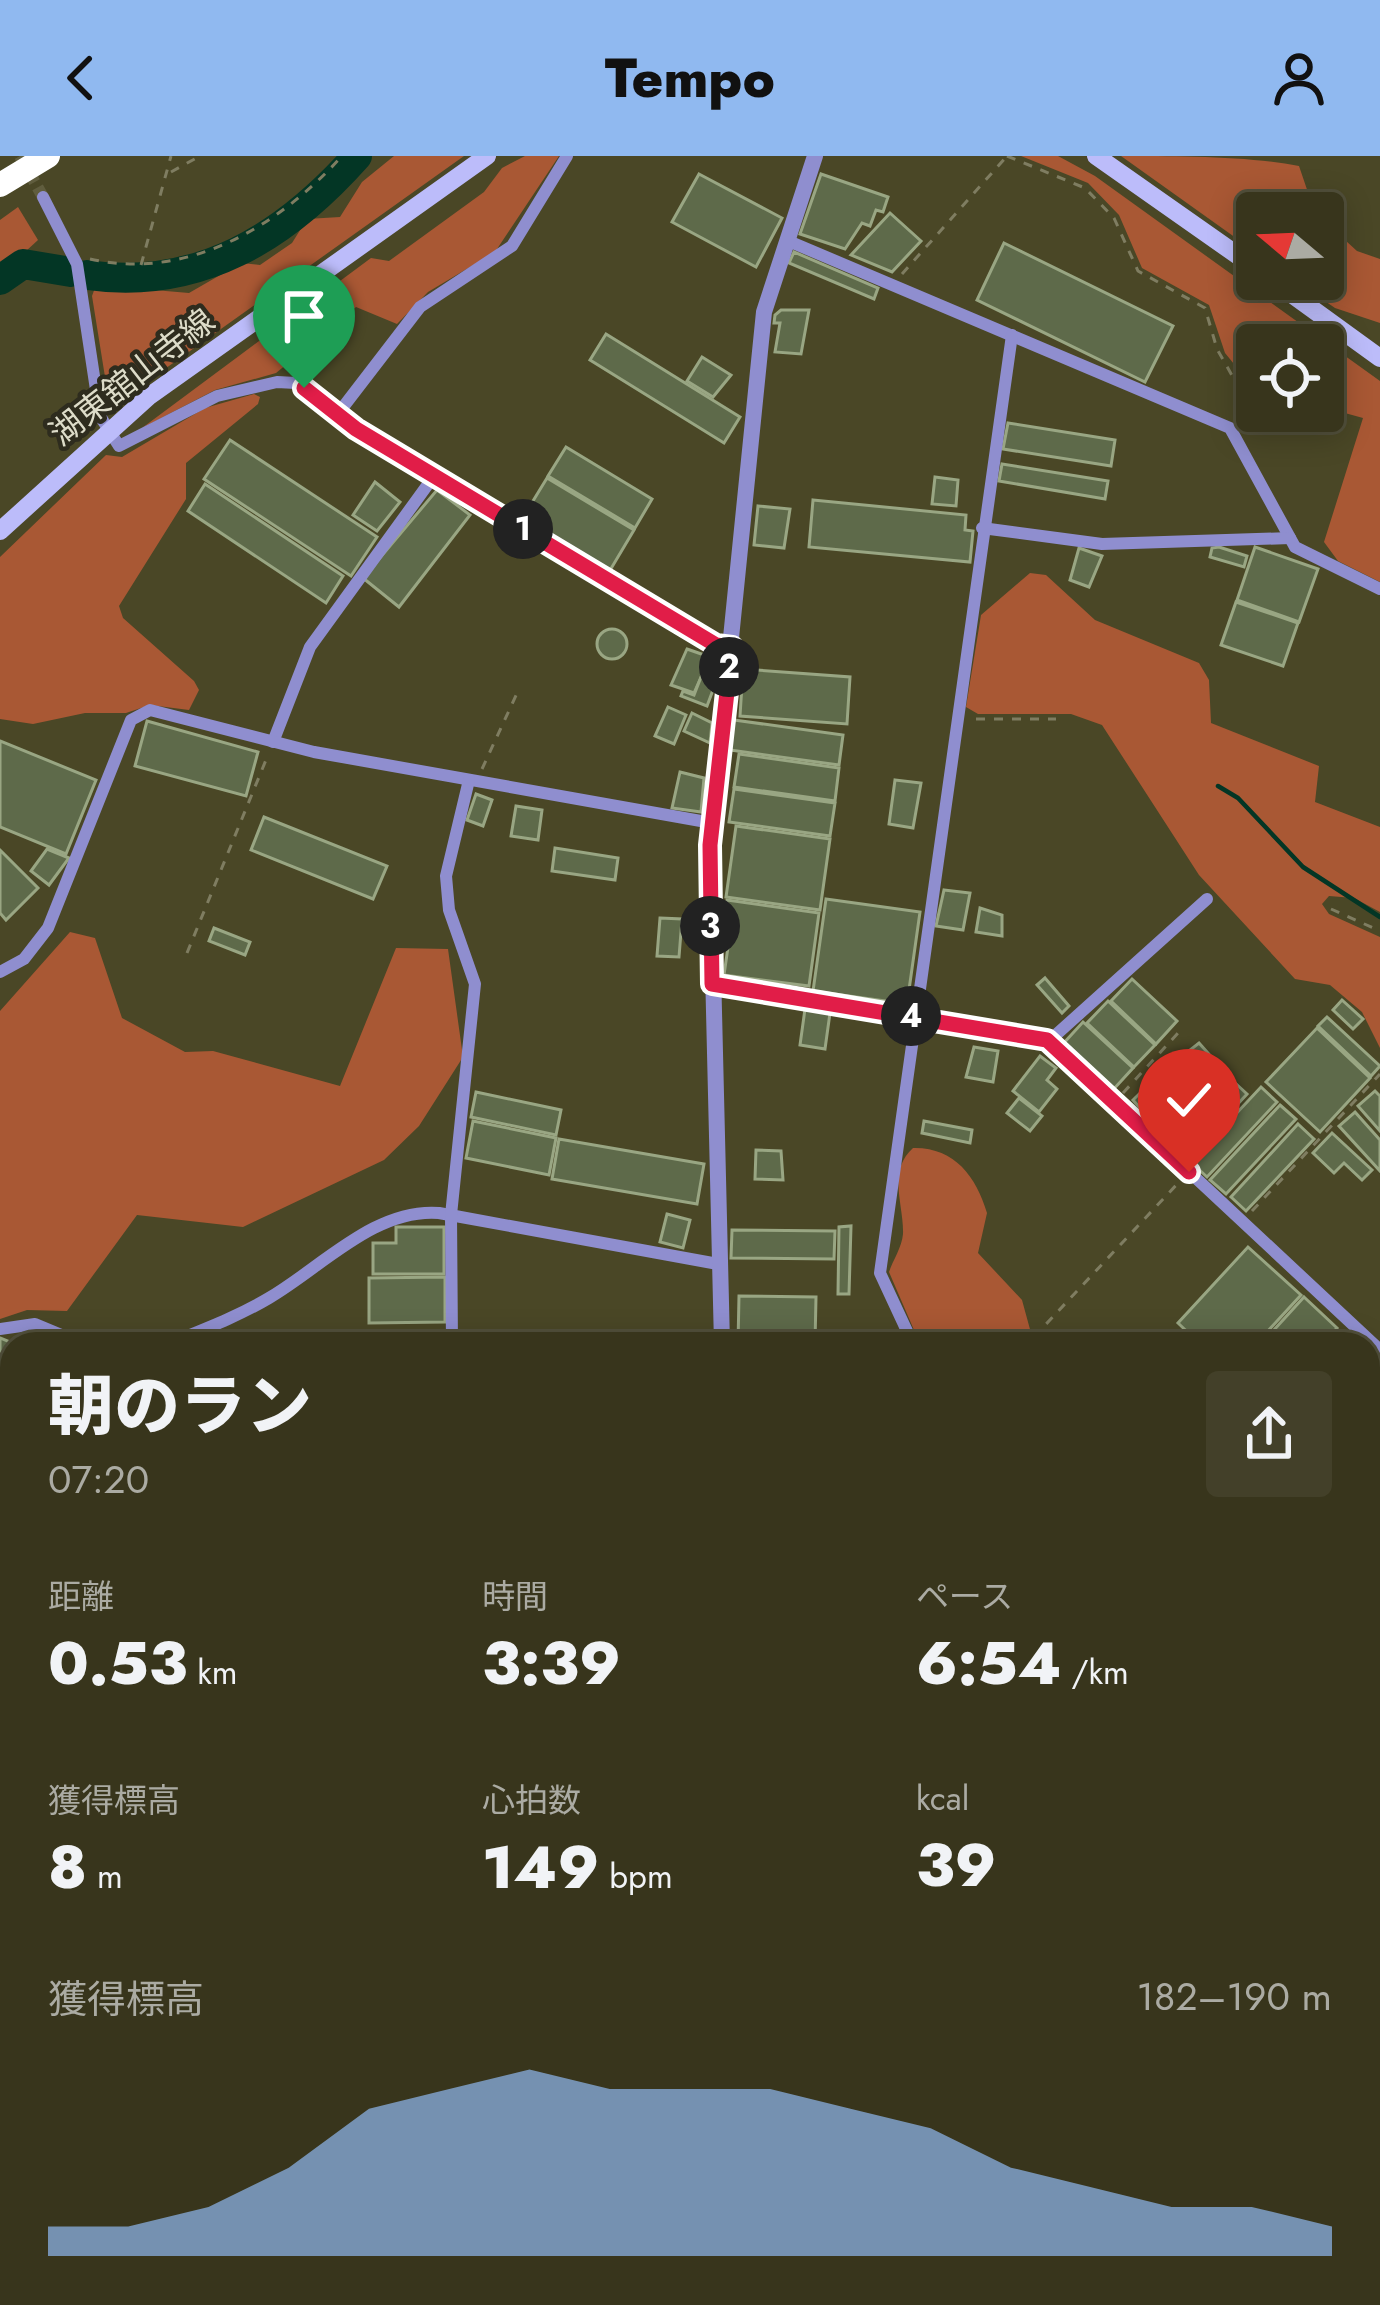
<!DOCTYPE html>
<html lang="ja">
<head>
<meta charset="utf-8">
<style>
  :root { --surface:#38351c; --page:#434029; --text:#f1f3f6; --muted:#ababa3; --line:#52503b; --accent:#90b9f0 }
  body { margin:0; font-family:Jost,"Noto Sans JP",sans-serif; background:var(--page); color:var(--text); height:100vh; display:flex; flex-direction:column; font-size:45px; white-space:nowrap }
  * { box-sizing:border-box; margin:0 }
  p { font-size:39px; color:var(--muted) }
  .icon { flex:none; width:66px; height:66px; fill:none; stroke:currentColor; stroke-width:2; stroke-linecap:round; stroke-linejoin:round }
  .map { position:relative; flex:1; overflow:hidden }
  .drawer { position:absolute; left:0px; top:1176px; width:1380px; height:975px; display:flex; flex-direction:column; background:var(--surface); border-radius:36px 36px 0 0; box-shadow:0 6px 30px #0003,0 0 0 3px var(--line) }
  .drawer>* { flex:none }
  .needle { width:78px; rotate:289deg }
  .controls { position:absolute; left:1236px; top:36px; display:grid; gap:24px }
  .controls a { display:grid; place-items:center; width:108px; height:108px; border-radius:12px; background:var(--surface); box-shadow:0 6px 30px #0003,0 0 0 3px var(--line); font-size:60px }
  .pin { position:absolute; display:grid; place-items:center; width:102px; height:102px; color:#fff; margin:-123px -51px; border-radius:50% 50% 50% 0; rotate:-45deg; box-shadow:0 0 12px #0007 }
  .pin .icon { rotate:45deg }
  .km { position:absolute; width:60px; height:60px; margin:-30px; border-radius:50%; background:#222; color:#fff; font-size:33px; line-height:60px; text-align:center }
  .round { display:grid; place-items:center; flex:none; width:126px; height:126px; border-radius:12px; background:var(--page) }
  .overview { display:flex; align-items:center; justify-content:space-between; height:204px; padding:0 48px }
  h1 { font-size:66px; font-weight:800; line-height:90px }
  .stats { display:grid; grid-template-columns:repeat(3,1fr); gap:18px; height:204px; padding:12px 48px }
  .stats div { display:grid; align-content:center }
  .stats b { font-size:60px; font-weight:800 }
  .stats small { font-size:33px; font-weight:400 }
  .stats p { font-size:33px }
  .chart { height:336px; padding:24px 48px }
  .chart p { display:flex; justify-content:space-between }
  .chart svg { width:100%; height:216px; margin-top:12px; fill:var(--accent); opacity:.7 }
  header { display:flex; justify-content:space-between; align-items:center; height:156px; padding:0 48px; background:var(--accent); color:#111; font-size:54px; font-weight:800 }
  .map>svg:first-child { display:block }
  .green { fill:#a95834 }
  .lines { fill:none; stroke-linecap:round; stroke-linejoin:round }
  .stream { stroke:#033625; stroke-width:4.5 }
  .river { stroke:#033625; stroke-width:30 }
  .building { fill:#5e6a4a; stroke:#99a683; stroke-width:3 }
  .minor-tunnel { stroke:#605d3e; stroke-width:12; stroke-dasharray:12 6; stroke-linecap:butt }
  .path { stroke:#7f7d61; stroke-width:3; stroke-dasharray:9 9; stroke-linecap:butt }
  .minor { stroke:#8f8ecf; stroke-width:12 }
  .tertiary { stroke:#8f8ecf; stroke-width:16 }
  .secondary { stroke:#bcbcfa; stroke-width:18 }
  .motorway { stroke:#fff; stroke-width:24 }
  .route-casing { stroke:#fff; stroke-width:24 }
  .route { stroke:#e11d48; stroke-width:15 }
  .labels { text-anchor:middle; dominant-baseline:central; stroke-width:9; stroke-linejoin:round; paint-order:stroke }
  .street-label { font-size:33px; fill:#dddcc9; stroke:#2e2c1e }
</style>
</head>
<body>
<header><svg class="icon" aria-label="back" viewBox="0 0 24 24"><path d="M15 5l-7 7 7 7"/></svg>Tempo<svg class="icon" aria-label="person" viewBox="0 0 24 24"><circle cx="12" cy="8" r="4"/><path d="M4 21q1-7 8-7t8 7"/></svg></header>
<div class="map">
<svg width="1380" height="2149" viewBox="0 0 1380 2149">
  <rect width="100%" height="100%" fill="#4a4726"/>
  <!-- green -->
  <g class="green">
    <polygon points="394,0 464,0 110,252 92,140 96,129 189,137 241,107 260,109 292,87 307,63 340,61 362,26"/>
    <polygon points="525,0 559,0 495,96 428,136 397,168 356,151 276,217 215,234 142,272 371,102 389,105 484,36 502,12"/>
    <polygon points="1021,0 1058,0 1095,20 1380,225 1380,426 1338,405 1324,386 1363,262 1323,251 1323,189 1257,189 1256,235 1225,197 1209,149 1142,112 1119,59 1088,27"/>
    <path d="M1121,0C1176,0 1248,0 1299,10L1315,57H1257V97Z"/>
    <polygon points="18,51 38,84 0,119 0,64"/>
    <polygon points="1323,64 1357,95 1380,103 1380,167 1335,152 1293,123 1323,123"/>
    <polygon points="254,238 260,241 258,248 186,307 186,343 119,450 123,462 194,525 199,534 189,554 150,549 126,557 85,557 33,568 0,563 0,401 106,299 122,301 205,252"/>
    <polygon points="1030,417 1046,419 1095,464 1199,507 1209,524 1211,567 1319,610 1315,646 1380,671 1380,756 1354,742 1329,740 1322,748 1329,758 1380,781 1380,892 1362,856 1330,829 1295,823 1199,719 1102,569 1071,558 978,558 966,551 981,459"/>
    <polygon points="70,776 95,782 122,862 185,896 213,895 340,930 396,792 448,793 463,901 419,970 384,1004 243,1071 137,1059 67,1155 27,1154 0,1163 0,855"/>
    <path d="M913,992C954,991 976,1020 987,1057L978,1097L1022,1144L1034,1188H920L889,1116C893,1104 902,1091 903,1078C904,1049 887,1015 913,992Z"/>
    <polygon points="1368,1471 1380,1485 1380,1645 1368,1635"/>
  </g>
  <g class="lines">
    <!-- stream -->
    <g class="stream">
      <polyline points="1218,630 1238,642 1303,711 1380,761"/>
      <polyline points="1368,1682 1380,1691"/>
    </g>
    <!-- river -->
    <g class="river">
      <path d="M87,119C199,135 285,81 357,0"/>
      <polyline points="0,124 23,108 71,116"/>
    </g>
  </g>
  <!-- building -->
  <g class="building">
    <polygon points="699,18 782,62 756,111 672,66"/>
    <polygon points="821,18 888,41 883,56 876,54 870,70 862,67 845,93 800,78"/>
    <polygon points="890,57 921,85 892,116 851,99"/>
    <polygon points="1004,87 1173,170 1145,226 977,144"/>
    <polygon points="794,96 878,132 874,143 789,107"/>
    <polygon points="781,154 809,154 801,198 775,196 780,167 774,167 775,159"/>
    <polygon points="606,178 740,261 724,287 590,204"/>
    <polygon points="702,201 731,219 713,241 687,225"/>
    <polygon points="1008,267 1115,284 1111,310 1003,293"/>
    <polygon points="230,284 377,381 351,420 204,323"/>
    <polygon points="566,291 652,343 635,372 548,320"/>
    <polygon points="1002,308 1108,325 1105,343 999,325"/>
    <polygon points="935,321 958,324 956,350 932,348"/>
    <polygon points="547,322 634,374 609,416 522,363"/>
    <polygon points="375,326 400,346 377,375 353,359"/>
    <polygon points="205,328 343,420 326,447 188,355"/>
    <polygon points="437,334 470,359 399,451 363,422"/>
    <polygon points="813,344 966,359 965,374 973,375 970,406 809,391"/>
    <polygon points="758,350 790,353 784,392 754,389"/>
    <polygon points="1219,391 1247,400 1244,411 1210,401 1212,392"/>
    <polygon points="1255,391 1318,413 1299,466 1237,444"/>
    <polygon points="1079,392 1102,400 1089,431 1070,424"/>
    <polygon points="1236,446 1298,467 1283,510 1221,489"/>
    <circle cx="612" cy="488" r="15"/>
    <polygon points="687,493 710,501 694,537 671,529"/>
    <polygon points="743,513 850,521 847,568 740,560"/>
    <polygon points="701,521 716,526 707,550 681,540 683,535 694,539"/>
    <polygon points="668,551 686,559 674,588 655,580"/>
    <polygon points="692,557 712,567 710,587 684,575"/>
    <polygon points="734,564 843,579 839,609 730,594"/>
    <polygon points="147,565 258,596 246,640 135,610"/>
    <polygon points="0,585 96,624 66,698 0,671"/>
    <polygon points="739,598 839,612 835,645 734,631"/>
    <polygon points="680,616 704,622 701,656 672,652"/>
    <polygon points="895,624 921,627 913,672 889,668"/>
    <polygon points="734,633 835,647 830,680 729,666"/>
    <polygon points="476,638 492,644 483,670 467,664"/>
    <polygon points="516,650 542,654 538,684 511,680"/>
    <polygon points="264,661 387,710 373,743 251,694"/>
    <polygon points="736,670 830,683 820,754 726,741"/>
    <polygon points="555,692 618,702 615,724 552,715"/>
    <polygon points="47,693 69,702 49,729 31,715"/>
    <polygon points="0,694 38,732 6,764 0,757"/>
    <polygon points="944,734 970,737 963,774 936,770"/>
    <polygon points="826,743 920,756 907,848 813,835"/>
    <polygon points="727,744 819,757 809,830 724,819 728,791 721,790"/>
    <polygon points="980,752 1002,759 1002,780 976,776"/>
    <polygon points="660,762 682,763 679,801 657,800"/>
    <polygon points="214,772 250,786 245,799 209,785"/>
    <polygon points="1045,822 1069,850 1062,857 1037,829"/>
    <polygon points="1132,823 1177,865 1156,888 1111,845"/>
    <polygon points="1342,844 1363,863 1353,873 1333,854"/>
    <polygon points="1108,845 1155,889 1134,911 1087,867"/>
    <polygon points="805,853 830,857 825,893 800,889"/>
    <polygon points="1327,861 1380,910 1371,920 1318,870"/>
    <polygon points="1083,866 1133,912 1112,935 1062,889"/>
    <polygon points="1317,872 1370,922 1320,976 1266,926"/>
    <polygon points="1199,887 1215,905 1198,921 1180,902"/>
    <polygon points="974,891 998,895 993,926 966,921"/>
    <polygon points="1040,900 1056,912 1047,924 1057,933 1039,956 1013,935"/>
    <polygon points="1175,903 1192,921 1171,940 1166,934 1148,961 1133,944"/>
    <polygon points="1221,914 1247,938 1187,1003 1163,977"/>
    <polygon points="1261,931 1277,946 1207,1021 1191,1006"/>
    <polygon points="1375,935 1380,940 1380,975 1358,950"/>
    <polygon points="476,936 561,954 556,979 471,961"/>
    <polygon points="1019,942 1042,960 1030,975 1007,957"/>
    <polygon points="1280,949 1296,963 1226,1038 1210,1024"/>
    <polygon points="1355,956 1380,984 1380,1015 1339,970"/>
    <polygon points="473,965 556,982 549,1019 466,1002"/>
    <polygon points="924,965 972,974 970,987 922,977"/>
    <polygon points="1298,968 1314,983 1246,1055 1231,1041"/>
    <polygon points="1332,977 1372,1014 1362,1024 1344,1007 1334,1017 1313,997"/>
    <polygon points="559,983 704,1008 697,1048 552,1023"/>
    <polygon points="756,994 781,995 783,1024 755,1023"/>
    <polygon points="667,1058 690,1064 683,1092 660,1086"/>
    <polygon points="851,1070 849,1138 838,1138 839,1071"/>
    <polygon points="396,1071 444,1071 444,1118 373,1118 373,1087 396,1087"/>
    <polygon points="732,1074 835,1075 834,1103 731,1102"/>
    <polygon points="1248,1091 1301,1139 1256,1188 1200,1188 1178,1167"/>
    <polygon points="445,1121 445,1166 369,1167 369,1122"/>
    <polygon points="739,1140 816,1141 815,1188 738,1188"/>
    <polygon points="1304,1141 1337,1172 1322,1188 1261,1188"/>
    <polygon points="0,1182 15,1188 12,1279 0,1274"/>
    <polygon points="0,1309 12,1314 0,1355"/>
    <polygon points="0,1894 12,1900 12,1934 0,1928"/>
    <polygon points="97,2139 233,2139 229,2149 117,2149"/>
    <polygon points="310,2139 380,2139 380,2147 310,2149"/>
    <polygon points="965,2139 1061,2139 1039,2149 944,2149"/>
  </g>
  <g class="lines">
    <!-- minor-tunnel -->
    <polyline class="minor-tunnel" points="20,0 43,41"/>
    <!-- path -->
    <g class="path">
      <polyline points="1007,0 1085,32 1114,62 1138,115 1205,152 1217,193 1242,237 1239,263"/>
      <polyline points="171,16 200,0"/>
      <path d="M90,103C187,125 278,71 342,0"/>
      <polyline points="141,109 171,0"/>
      <polyline points="902,118 1007,0"/>
      <polyline points="976,563 1056,563"/>
      <polyline points="482,613 519,533"/>
      <polyline points="1331,753 1380,775"/>
      <polyline points="187,797 268,599"/>
      <polyline points="1123,937 1179,876"/>
      <polyline points="1252,1055 1380,918"/>
      <polyline points="1034,1181 1180,1025"/>
      <polyline points="1368,1672 1380,1681"/>
      <polyline points="1368,1943 1380,1929"/>
      <polyline points="0,2027 12,2020"/>
    </g>
    <!-- minor -->
    <g class="minor">
      <polyline points="43,41 77,108 100,260 119,290 217,240 277,226 296,227 356,273 716,489 732,491"/>
      <polyline points="786,84 1230,272 1295,391 1380,433"/>
      <polyline points="337,259 420,151 512,90 567,0"/>
      <polyline points="982,372 1102,388 1290,382"/>
      <polyline points="273,586 310,491 434,320"/>
      <polyline points="0,816 24,803 48,772 131,564 150,554 314,596 712,667"/>
      <polyline points="711,828 1047,883 1380,1194"/>
      <polyline points="1049,885 1207,743"/>
      <polyline points="0,1173 35,1168 83,1188"/>
      <path d="M168,1188C202,1174 237,1161 269,1142C322,1111 375,1052 439,1057L718,1108"/>
      <polyline points="452,1188 451,1059 475,828 449,754 446,720 469,624"/>
      <polyline points="913,1188 880,1117 1012,179"/>
      <polyline points="0,1533 12,1489"/>
      <polyline points="0,1592 12,1595"/>
      <polyline points="0,1676 4,1652"/>
      <polyline points="1368,1972 1380,1979"/>
      <polyline points="1111,2139 1122,2149"/>
      <polyline points="80,2149 82,2139"/>
      <polyline points="235,2149 239,2139"/>
      <polyline points="388,2149 398,2139"/>
      <polyline points="516,2149 516,2139"/>
    </g>
    <!-- tertiary -->
    <g class="tertiary">
      <polyline points="722,1188 710,689 764,156 815,0"/>
      <polyline points="823,2139 826,2149"/>
    </g>
    <!-- secondary -->
    <g class="secondary">
      <polyline points="1096,0 1257,113"/>
      <polyline points="1271,123 1380,202"/>
      <polyline points="0,375 148,241 487,0"/>
    </g>
    <!-- motorway -->
    <polyline class="motorway" points="0,29 48,0"/>
  </g>
  <g class="lines">
    <defs>
      <polyline id="route" points="304,232 356,273 716,489 732,491 710,689 712,828 1047,884 1189,1016"/>
    </defs>
    <!-- route casing -->
    <use href="#route" class="route-casing"/>
    <!-- route -->
    <use href="#route" class="route"/>
  </g>
  <g class="labels">
    <!-- street labels -->
    <g class="street-label">
      <text transform="translate(132 221) rotate(-38)">湖東舘山寺線</text>
    </g>
  </g>
</svg>
<div class="controls">
<a><svg class="needle" viewBox="-14 -14 28 28"><path d="M0-13l5 13h-10z" fill="#e53935"/><path d="M0 13l5-13h-10z" fill="#ababa3"/></svg></a>
<a><svg class="icon" aria-label="locate" viewBox="0 0 24 24"><circle cx="12" cy="12" r="6"/><path d="M12 2v4M12 18v4M2 12h4M18 12h4"/></svg></a>
</div>
<div class="pin" style="left:304px;top:232px;background:#1e9e55"><svg class="icon" aria-label="arrive" viewBox="0 0 24 24"><path d="M6 21V4h12l-3 4 3 4H6"/></svg></div>
<div class="pin" style="left:1189px;top:1016px;background:#d93025"><svg class="icon" aria-label="check" viewBox="0 0 24 24"><path d="M5 12l5 5 9-10"/></svg></div>
<b class="km" style="left:523px;top:373px">1</b>
<b class="km" style="left:729px;top:511px">2</b>
<b class="km" style="left:710px;top:770px">3</b>
<b class="km" style="left:911px;top:860px">4</b>
<section class="drawer">
<div class="overview"><div><h1>朝のラン</h1><p>07:20</p></div><a class="round"><svg class="icon" aria-label="share" viewBox="0 0 24 24"><path d="M12 15V3M7 8l5-5 5 5M5 13v7h14v-7"/></svg></a></div>
<div class="stats">
<div><p>距離</p><b>0.53<small> km</small></b></div>
<div><p>時間</p><b>3:39</b></div>
<div><p>ペース</p><b>6:54<small> /km</small></b></div>
</div>
<div class="stats">
<div><p>獲得標高</p><b>8<small> m</small></b></div>
<div><p>心拍数</p><b>149<small> bpm</small></b></div>
<div><p>kcal</p><b>39</b></div>
</div>
<div class="chart"><p><span>獲得標高</span>182–190 m</p>
<svg viewBox="0 0 160 44" preserveAspectRatio="none"><path d="M0 44V38L10 38L20 34L30 26L40 14L50 10L60 6L70 10L80 10L90 10L100 14L110 18L120 26L130 30L140 34L150 34L160 38V44z"/></svg>
</div>
</section>
</div>
</body>
</html>
